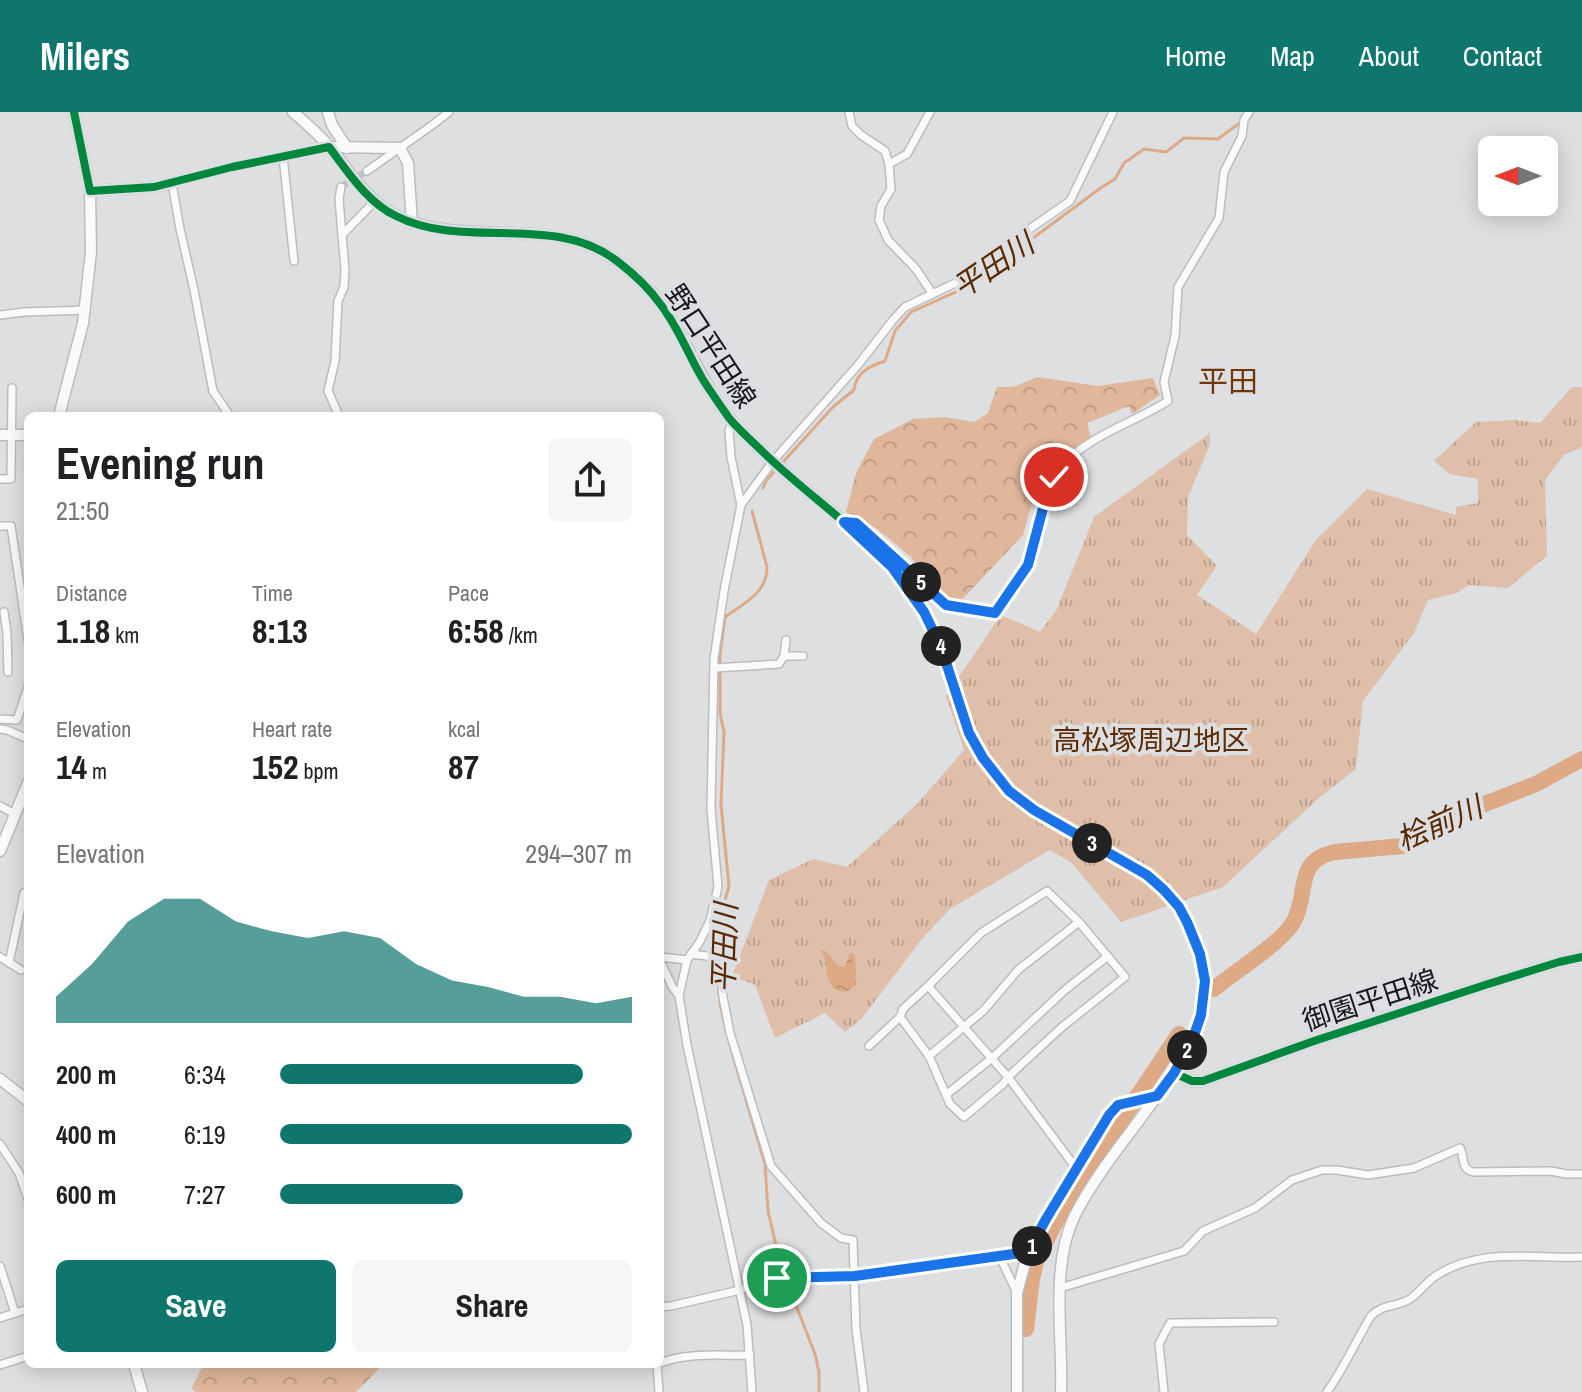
<!DOCTYPE html>
<html lang="en">
<head>
<meta charset="utf-8">
<style>
  :root { --surface:#fff; --page:#f6f6f6; --text:#202124; --muted:#757577; --accent:#0f766e }
  body { margin:0; font-family:"Archivo Narrow","Noto Sans JP",sans-serif; background:var(--page); color:var(--text); height:100vh; display:flex; flex-direction:column; font-size:30px; white-space:nowrap }
  * { box-sizing:border-box; margin:0 }
  p { font-size:26px; color:var(--muted) }
  .icon { flex:none; width:44px; height:44px; fill:none; stroke:currentColor; stroke-width:2; stroke-linecap:round; stroke-linejoin:round }
  .map { position:relative; flex:1; overflow:hidden }
  .details { position:absolute; left:24px; top:300px; width:640px; height:956px; display:flex; flex-direction:column; background:var(--surface); border-radius:12px; box-shadow:0 4px 20px #0003 }
  .details>* { flex:none }
  .needle { width:52px; rotate:270deg }
  .tools { position:absolute; left:1478px; top:24px; display:grid; gap:16px }
  .tools a { display:grid; place-items:center; width:80px; height:80px; border-radius:12px; background:var(--surface); box-shadow:0 4px 20px #0003; font-size:40px }
  .pin { position:absolute; display:grid; place-items:center; width:68px; height:68px; color:#fff; margin:-34px; border:4px solid #fff; border-radius:50%; box-shadow:0 2px 8px #0007 }
  .km { position:absolute; width:40px; height:40px; margin:-20px; border-radius:50%; background:#222; color:#fff; font-size:22px; line-height:40px; text-align:center }
  .round { display:grid; place-items:center; flex:none; width:84px; height:84px; border-radius:12px; background:var(--page) }
  .headline { display:flex; align-items:center; justify-content:space-between; height:136px; padding:0 32px }
  h1 { font-size:44px; font-weight:800; line-height:60px }
  .stats { display:grid; grid-template-columns:repeat(3,1fr); gap:12px; height:136px; padding:8px 32px }
  .stats div { display:grid; align-content:center }
  .stats b { font-size:34px; font-weight:800 }
  .stats small { font-size:22px; font-weight:400 }
  .stats p { font-size:22px }
  .chart { height:224px; padding:16px 32px }
  .chart p { display:flex; justify-content:space-between }
  .chart svg { width:100%; height:144px; margin-top:8px; fill:var(--accent); opacity:.7 }
  .action { display:flex; gap:16px; margin-top:auto; padding:16px 32px }
  .action a { flex:1; height:92px; border-radius:12px; background:var(--accent); color:#fff; font-size:32px; font-weight:800; line-height:92px; text-align:center }
  .action a+a { background:var(--page); color:var(--text) }
  ul { padding:0 32px; list-style:none; font-size:26px }
  li { display:grid; grid-template-columns:128px 96px 1fr; align-items:center; height:60px }
  li i { height:20px; border-radius:10px; background:var(--accent) }
  header { display:flex; align-items:center; gap:48px; box-sizing:border-box; height:112px; padding:0 40px; background:var(--accent); color:#fff }
  header strong { font-size:38px }
  nav { display:flex; gap:44px; margin-inline-start:auto; font-size:28px }
  .map>svg:first-child { display:block }
  .forest { fill:url(#forest-crowns) }
  .park { fill:url(#park-tufts) }
  .water { fill:url(#water-ripples) }
  .lines { fill:none; stroke-linecap:round; stroke-linejoin:round }
  .stream { stroke:#deaa86; stroke-width:3 }
  .river { stroke:#deaa86; stroke-width:16 }
  .street-tunnel { stroke:#bfc1c3; stroke-width:7; stroke-dasharray:7 3.5; stroke-linecap:butt }
  .street-casing { stroke:#bbbcbe; stroke-width:10 }
  .secondary-casing { stroke:#bbbcbe; stroke-width:13 }
  .street { stroke:#fafafa; stroke-width:7 }
  .secondary { stroke:#fafafa; stroke-width:10 }
  .cycleway-casing { stroke:#dcdee2; stroke-width:13 }
  .cycleway { stroke:#00873e; stroke-width:8 }
  .route-casing { stroke:#fff; stroke-width:16 }
  .route { stroke:#1a73e8; stroke-width:10 }
  .labels { text-anchor:middle; dominant-baseline:central; stroke-width:8; stroke-linejoin:round; paint-order:stroke }
  .street-label { font-size:28px; fill:#18181a; stroke:#dcdee2 }
  .park-label { font-size:28px; fill:#5c2c00; stroke:#dcdee2 }
  .water-label { font-size:30px; font-style:italic; fill:#592900; stroke:#dcdee2 }
  .neighbourhood-label { font-size:30px; fill:#713701; stroke:#dcdee2 }
</style>
</head>
<body>
<header>
<strong>Milers</strong>
<nav><a>Home</a><a>Map</a><a>About</a><a>Contact</a></nav>
</header>
<div class="map">
<svg width="1582" height="1280" viewBox="0 0 1582 1280">
  <defs>
    <pattern id="forest-crowns" width="20" height="18" patternUnits="userSpaceOnUse" patternTransform="scale(2)"><rect width="20" height="18" fill="#e0b79b"/><path d="M2 6a3 3 0 1 1 6 0M12 15a3 3 0 1 1 6 0" fill="none" stroke="#bf9d85"/></pattern>
    <pattern id="park-tufts" width="24" height="20" patternUnits="userSpaceOnUse" patternTransform="scale(2)"><rect width="24" height="20" fill="#dfbfa9"/><path d="M3 7l-1-3M5 7V3M7 7l1-3M15 17l-1-3M17 17v-4M19 17l1-3" fill="none" stroke="#bfa391"/></pattern>
    <pattern id="water-ripples" width="26" height="14" patternUnits="userSpaceOnUse" patternTransform="scale(2)"><rect width="26" height="14" fill="#deaa86"/><path d="M2 4q2-2 4 0t4 0M15 11q2-2 4 0t4 0" fill="none" stroke="#be9273"/></pattern>
  </defs>
  <rect width="100%" height="100%" fill="#dddfe1"/>
  <!-- forest -->
  <g class="forest">
    <polygon points="1037,265 1098,274 1153,266 1160,283 1132,302 1129,294 1087,311 1091,326 1058,347 1036,377 1023,423 958,492 946,488 910,444 877,417 846,400 856,361 874,327 913,307 945,305 974,310 988,301 997,275 1013,275"/>
    <polygon points="204,1252 375,1252 379,1257 356,1280 196,1280 191,1277"/>
  </g>
  <!-- park -->
  <polygon class="park" points="1572,275 1582,275 1582,335 1564,343 1545,368 1547,444 1508,476 1468,473 1457,481 1428,488 1414,521 1363,589 1356,657 1319,686 1223,775 1121,810 1072,751 1050,738 950,797 921,828 863,905 845,920 825,901 775,926 755,873 732,864 769,768 813,747 847,755 917,692 964,638 946,584 1001,503 1040,520 1056,499 1094,405 1210,321 1209,335 1188,385 1187,423 1217,454 1197,483 1256,522 1316,428 1367,377 1456,403 1456,395 1478,391 1478,367 1450,362 1434,349 1476,310 1514,308 1540,311"/>
  <!-- water -->
  <path class="water" d="M820,838L826,839L839,855L845,854L850,841L855,842C855,850 857,860 855,868C852,885 833,882 829,868C824,854 831,852 820,838Z"/>
  <g class="lines">
    <!-- stream -->
    <g class="stream">
      <path d="M784,349L833,295L854,278C856,260 870,254 885,249L895,219L911,200L967,175L1102,75L1115,67L1124,51L1144,37L1166,40L1184,26L1218,27L1238,12"/>
      <polyline points="763,376 766,369 774,360"/>
      <path d="M717,847L718,814L729,774L721,693L724,620L720,601V543L725,505C744,491 767,481 767,455L752,399"/>
      <polyline points="717,859 720,892 727,922"/>
      <polyline points="731,937 765,1052 768,1099 781,1155 815,1242 819,1260 819,1280"/>
    </g>
    <!-- river -->
    <g class="river">
      <path d="M1214,877C1234,860 1284,829 1294,809C1309,781 1294,748 1335,740L1403,734L1454,704L1536,672L1582,647"/>
      <polyline points="1026,1217 1032,1167 1036,1150 1054,1113 1077,1075 1179,922"/>
    </g>
    <!-- street-tunnel -->
    <polyline class="street-tunnel" points="341,75 367,59"/>
    <defs>
      <g id="street">
        <polyline points="849,0 852,14 861,23 885,39 889,52 891,77 881,94 879,108 888,128 916,157 932,181"/>
        <polyline points="283,44 294,149"/>
        <polyline points="889,52 907,42 930,0"/>
        <polyline points="367,59 431,14 449,0"/>
        <polyline points="342,123 374,90"/>
        <polyline points="0,203 24,200 86,198"/>
        <polyline points="230,304 213,279 194,178 180,117 172,71 232,55 329,35"/>
        <polyline points="339,304 328,279 335,249 338,189 344,175 345,158 339,87 341,75"/>
        <polyline points="732,309 729,319 731,345 741,393 724,479 714,547 711,697 718,775 710,809 699,831 687,848 679,884 687,933 747,1213 752,1280"/>
        <polyline points="0,367 11,367 12,276"/>
        <polyline points="741,393 773,349 858,253 893,208 905,195 970,164 1015,127 1070,89 1113,0"/>
        <path d="M846,410L856,411L946,493L990,500L997,499C1008,484 1021,469 1029,452C1044,422 1037,379 1062,353C1092,322 1133,311 1168,289L1164,270L1175,224L1178,175L1219,106L1224,60L1242,24L1244,8L1249,0"/>
        <polyline points="0,414 11,414 28,528"/>
        <polyline points="4,500 7,521 8,560"/>
        <polyline points="784,544 803,544"/>
        <polyline points="715,556 779,552 784,544 786,528"/>
        <polyline points="0,607 17,608 28,575"/>
        <polyline points="0,617 7,618 28,627"/>
        <polyline points="0,694 15,702"/>
        <polyline points="691,842 707,844 713,847 720,857 723,885 730,921 771,1054 821,1111 841,1126 853,1128 856,1217 864,1280"/>
        <polyline points="0,845 21,858"/>
        <polyline points="660,845 687,848"/>
        <polyline points="660,849 673,876 679,884"/>
        <polyline points="9,851 24,781"/>
        <polyline points="900,905 929,944 950,992 964,1005 1003,972 1008,965 1062,915 1125,865 1079,810 1047,779 981,821 928,874 1008,965 1076,1056"/>
        <polyline points="869,934 900,905 903,897 928,874"/>
        <polyline points="929,944 983,899 1018,858 1079,810"/>
        <polyline points="946,983 992,946 1065,878 1108,844"/>
        <polyline points="0,1032 19,1061 28,1087"/>
        <polyline points="999,1143 1017,1181"/>
        <polyline points="0,1154 15,1201"/>
        <path d="M1060,1176L1184,1139L1203,1119L1255,1096L1292,1068L1322,1058H1337L1368,1063L1414,1056L1460,1036C1465,1045 1460,1056 1473,1060L1551,1059L1566,1062H1582"/>
        <polyline points="660,1195 671,1194 740,1178 770,1167 855,1164 1028,1140"/>
        <polyline points="0,1206 28,1197"/>
        <path d="M660,1251C687,1240 721,1244 750,1243"/>
        <polyline points="657,1252 659,1280"/>
        <polyline points="0,1253 28,1244"/>
        <polyline points="1164,1280 1159,1232 1170,1211 1274,1210"/>
        <path d="M1327,1280C1344,1256 1356,1229 1371,1204C1382,1192 1397,1195 1410,1187C1420,1180 1427,1169 1437,1163C1481,1135 1534,1147 1582,1145"/>
      </g>
      <g id="secondary">
        <path d="M293,0C307,12 320,23 332,38C352,63 370,93 401,106C469,136 554,102 617,149C634,162 649,176 662,193C688,229 702,273 731,308C740,319 752,329 763,340C803,379 851,411 890,453C902,466 912,482 922,496C946,535 952,581 970,622C978,641 991,657 1005,673C1020,692 1043,703 1063,714C1112,742 1168,765 1191,820C1198,837 1204,853 1205,872C1207,921 1173,962 1146,999C1121,1033 1094,1066 1075,1103C1050,1153 1063,1224 1061,1280"/>
        <polyline points="328,0 332,13 347,36"/>
        <polyline points="329,35 400,36 408,51 412,111"/>
        <polyline points="90,79 154,75 172,71"/>
        <polyline points="59,304 83,211 91,140 90,79 74,0"/>
        <polyline points="0,323 28,323"/>
        <polyline points="0,739 28,671"/>
        <polyline points="1174,961 1192,969 1203,969 1314,929 1485,873 1559,850 1582,845"/>
        <polyline points="0,967 28,989"/>
        <polyline points="134,1252 142,1280"/>
        <polyline points="1017,1280 1017,1181 1028,1140 1046,1107 1109,1003 1118,993 1157,984"/>
      </g>
    </defs>
    <!-- street casing -->
    <use href="#street" class="street-casing"/>
    <!-- secondary casing -->
    <use href="#secondary" class="secondary-casing"/>
    <!-- street -->
    <use href="#street" class="street"/>
    <!-- secondary -->
    <use href="#secondary" class="secondary"/>
    <defs>
      <path id="cycleway" d="M74,0L90,79L154,75L232,55L329,35C348,60 367,90 396,104C465,139 553,100 617,149C634,162 649,176 661,193C678,215 688,242 702,266C710,279 720,293 729,306C739,318 752,329 763,340C817,393 887,434 925,501C945,538 953,579 968,618C976,638 989,654 1002,670C1017,688 1037,700 1057,711C1104,738 1163,760 1187,811C1216,870 1206,907 1174,961L1192,969H1203L1314,929L1485,873L1559,850L1582,845"/>
    </defs>
    <!-- cycleway casing -->
    <use href="#cycleway" class="cycleway-casing"/>
    <!-- cycleway -->
    <use href="#cycleway" class="cycleway"/>
  </g>
  <g class="lines">
    <defs>
      <polyline id="route" points="777,1166 855,1164 1028,1140 1046,1107 1109,1003 1118,993 1157,984 1174,961 1191,932 1201,903 1205,869 1200,842 1187,810 1179,795 1164,778 1147,763 1034,698 1009,679 983,646 969,621 941,535 924,500 892,455 844,410 856,411 946,493 995,501 1028,453 1047,381 1054,365"/>
    </defs>
    <!-- route casing -->
    <use href="#route" class="route-casing"/>
    <!-- route -->
    <use href="#route" class="route"/>
  </g>
  <g class="labels">
    <!-- street labels -->
    <g class="street-label">
      <text transform="translate(711 234) rotate(57)">野口平田線</text>
      <text transform="translate(1370 888) rotate(-18)">御園平田線</text>
    </g>
    <!-- park labels -->
    <g class="park-label">
      <text x="1151" y="628">高松塚周辺地区</text>
    </g>
    <!-- water labels -->
    <g class="water-label">
      <text transform="translate(993 153) rotate(-34)">平田川</text>
      <text transform="translate(1439 711) rotate(-24)">桧前川</text>
      <text transform="translate(724 836) rotate(-88)">平田川</text>
    </g>
    <!-- neighbourhood labels -->
    <g class="neighbourhood-label">
      <text x="1228" y="269">平田</text>
    </g>
  </g>
</svg>
<div class="tools">
<a><svg class="needle" viewBox="-14 -14 28 28"><path d="M0-13l5 13h-10z" fill="#e53935"/><path d="M0 13l5-13h-10z" fill="#757577"/></svg></a>
</div>
<div class="pin" style="left:777px;top:1166px;background:#1e9e55"><svg class="icon" aria-label="arrive" viewBox="0 0 24 24"><path d="M6 21V4h12l-3 4 3 4H6"/></svg></div>
<div class="pin" style="left:1054px;top:365px;background:#d93025"><svg class="icon" aria-label="check" viewBox="0 0 24 24"><path d="M5 12l5 5 9-10"/></svg></div>
<b class="km" style="left:1032px;top:1134px">1</b>
<b class="km" style="left:1187px;top:938px">2</b>
<b class="km" style="left:1092px;top:731px">3</b>
<b class="km" style="left:941px;top:534px">4</b>
<b class="km" style="left:921px;top:470px">5</b>
<section class="details">
<div class="headline"><div><h1>Evening run</h1><p>21:50</p></div><a class="round"><svg class="icon" aria-label="share" viewBox="0 0 24 24"><path d="M12 15V3M7 8l5-5 5 5M5 13v7h14v-7"/></svg></a></div>
<div class="stats">
<div><p>Distance</p><b>1.18<small> km</small></b></div>
<div><p>Time</p><b>8:13</b></div>
<div><p>Pace</p><b>6:58<small> /km</small></b></div>
</div>
<div class="stats">
<div><p>Elevation</p><b>14<small> m</small></b></div>
<div><p>Heart rate</p><b>152<small> bpm</small></b></div>
<div><p>kcal</p><b>87</b></div>
</div>
<div class="chart"><p><span>Elevation</span>294–307 m</p>
<svg viewBox="0 0 160 44" preserveAspectRatio="none"><path d="M0 44V36L10 26L20 13L30 6L40 6L50 13L60 16L70 18L80 16L90 18L100 26L110 31L120 33L130 36L140 36L150 38L160 36V44z"/></svg>
</div>
<ul>
<li><b>200 m</b>6:34<i style="width:86%"></i></li>
<li><b>400 m</b>6:19<i style="width:100%"></i></li>
<li><b>600 m</b>7:27<i style="width:52%"></i></li>
</ul>
<div class="action"><a>Save</a><a>Share</a></div>
</section>
</div>
</body>
</html>
